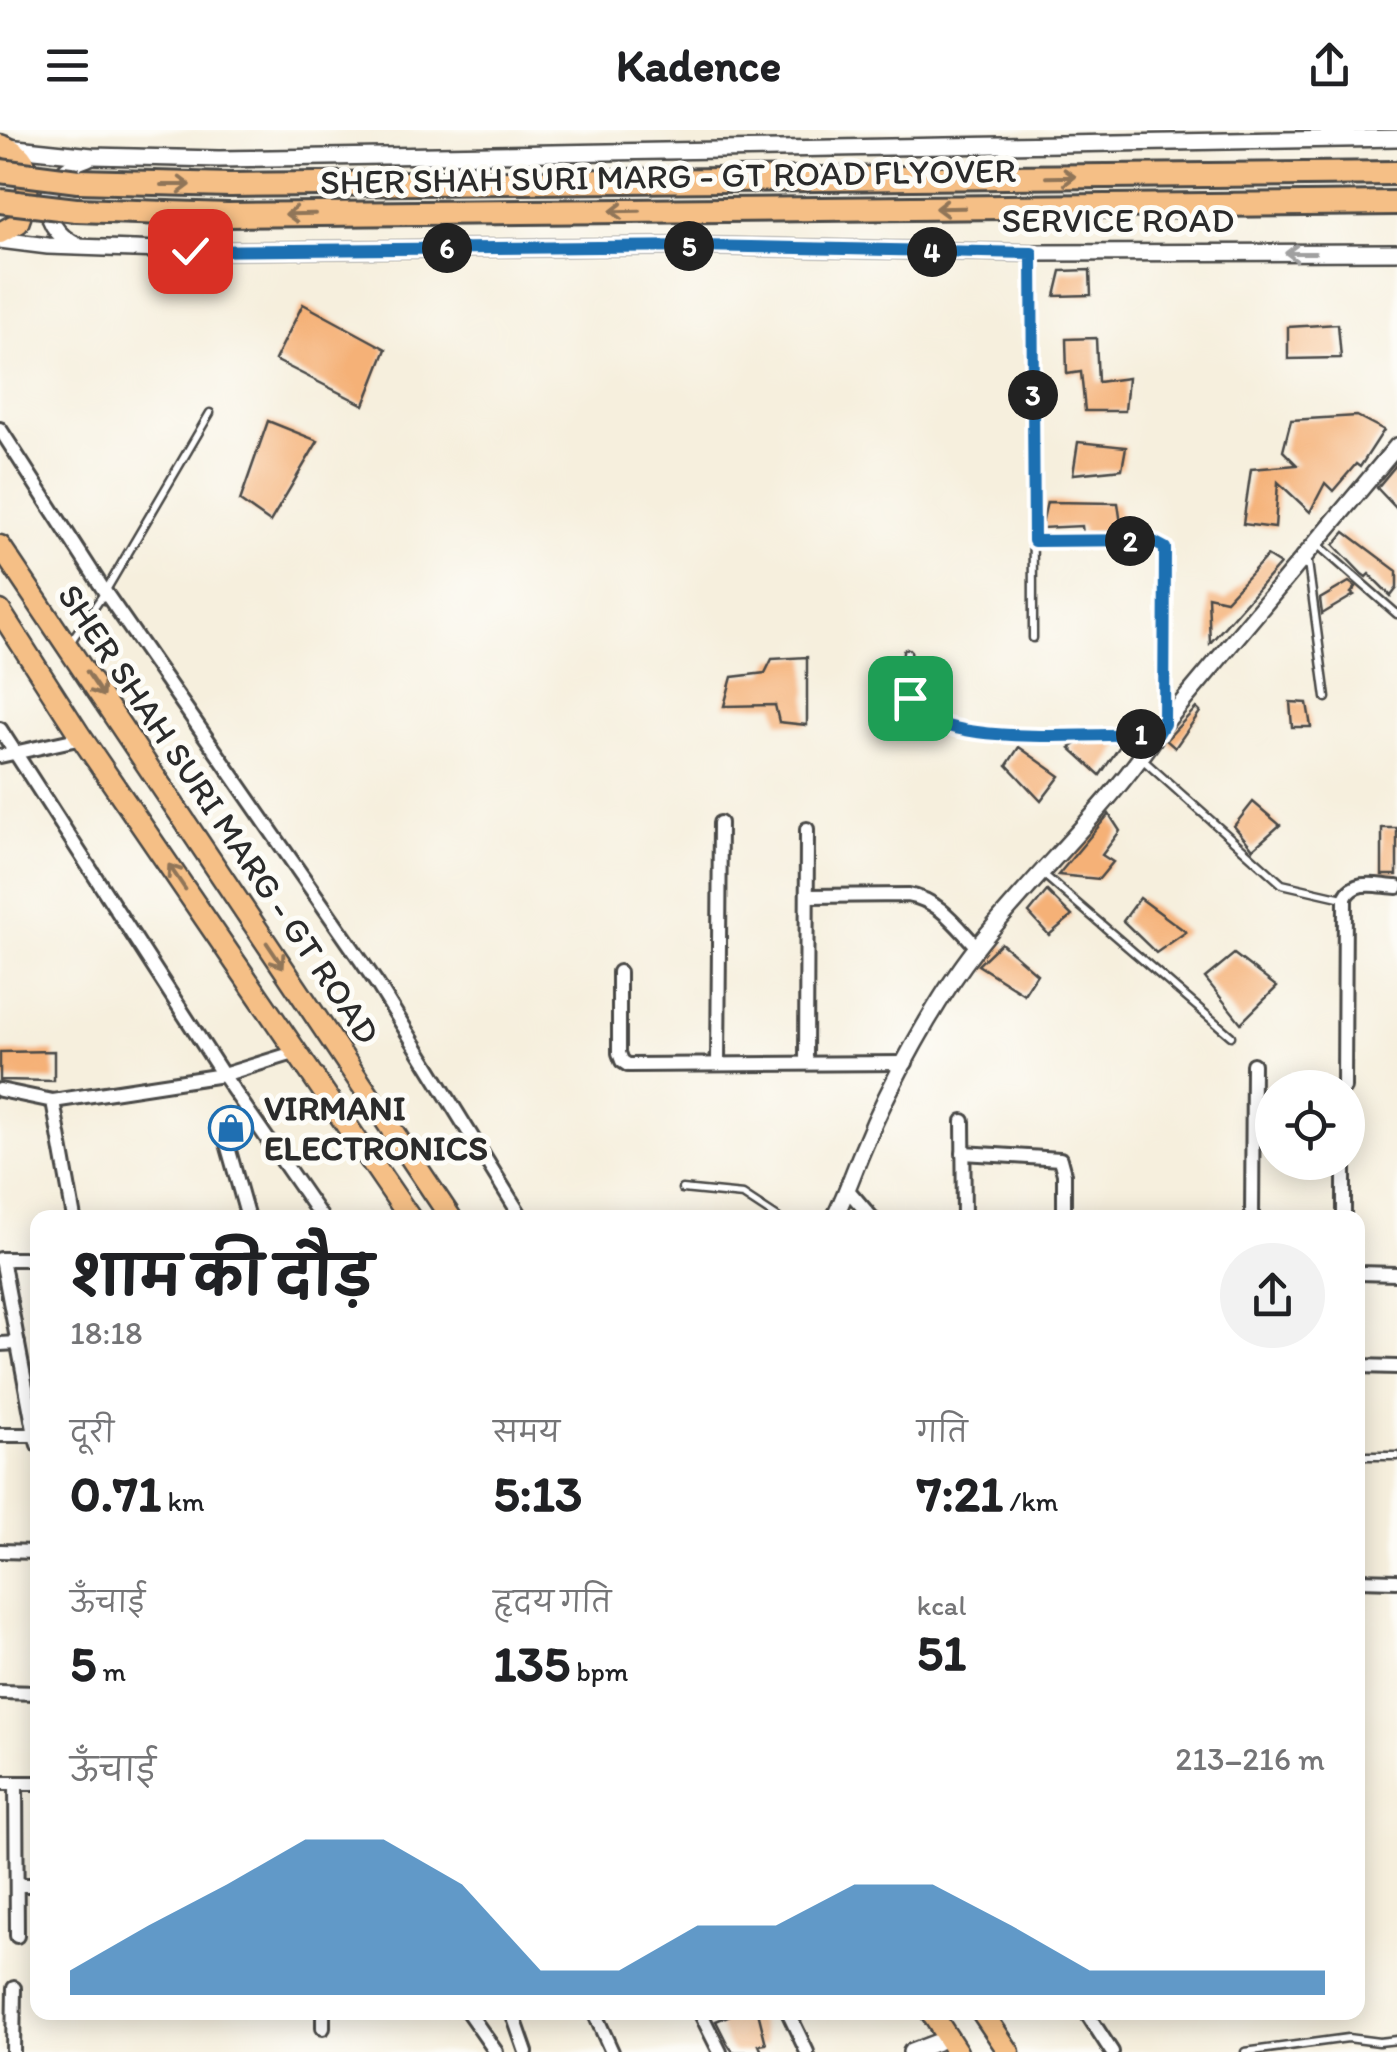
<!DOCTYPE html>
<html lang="hi">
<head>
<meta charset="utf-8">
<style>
  :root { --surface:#fff; --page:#f2f2f2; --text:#202124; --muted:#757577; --accent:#1f6fb2 }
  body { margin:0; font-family:Itim,"Playpen Sans Deva",sans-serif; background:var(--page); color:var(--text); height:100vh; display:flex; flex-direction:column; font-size:38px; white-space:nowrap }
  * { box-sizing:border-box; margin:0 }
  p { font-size:32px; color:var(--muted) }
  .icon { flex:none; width:55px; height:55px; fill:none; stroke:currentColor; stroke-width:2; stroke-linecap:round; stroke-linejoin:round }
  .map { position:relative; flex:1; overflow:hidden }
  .details { position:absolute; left:30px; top:1080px; width:1335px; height:810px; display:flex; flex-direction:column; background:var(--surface); border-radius:20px; box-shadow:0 5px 25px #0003 }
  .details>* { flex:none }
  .controls { position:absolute; left:1255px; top:940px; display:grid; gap:20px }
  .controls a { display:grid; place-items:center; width:110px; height:110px; border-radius:50%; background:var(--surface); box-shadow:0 5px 25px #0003; font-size:50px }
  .pin { position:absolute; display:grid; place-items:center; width:85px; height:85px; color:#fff; margin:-42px; border-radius:20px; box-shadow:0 5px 15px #0006 }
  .km { position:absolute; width:50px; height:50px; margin:-25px; border-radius:50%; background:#222; color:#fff; font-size:28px; line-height:50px; text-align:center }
  .round { display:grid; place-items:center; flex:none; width:105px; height:105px; border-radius:52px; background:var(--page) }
  .overview { display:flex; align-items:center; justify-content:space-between; height:170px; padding:0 40px }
  h1 { font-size:55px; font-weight:700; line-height:75px }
  .figures { display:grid; grid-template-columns:repeat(3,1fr); gap:15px; height:170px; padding:10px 40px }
  .figures div { display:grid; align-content:center }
  .figures b { font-size:50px; font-weight:700 }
  .figures small { font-size:28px; font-weight:400 }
  .figures p { font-size:28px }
  .chart { height:280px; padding:20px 40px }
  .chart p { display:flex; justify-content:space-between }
  .chart svg { width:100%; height:180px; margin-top:10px; fill:var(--accent); opacity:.7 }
  header { display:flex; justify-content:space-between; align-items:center; height:130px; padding:0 40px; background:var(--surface); font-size:45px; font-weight:700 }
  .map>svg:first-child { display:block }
  .building { fill:#f5b177 }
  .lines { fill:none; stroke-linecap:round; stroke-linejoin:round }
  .service-casing { stroke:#494846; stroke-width:11 }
  .minor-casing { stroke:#494846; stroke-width:18 }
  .tertiary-casing { stroke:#494846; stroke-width:20 }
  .primary-casing { stroke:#494846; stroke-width:25 }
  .trunk-casing { stroke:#494846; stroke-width:28 }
  .service { stroke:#fff; stroke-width:6 }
  .minor { stroke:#fff; stroke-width:12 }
  .tertiary { stroke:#fff; stroke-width:15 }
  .primary { stroke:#f5bf86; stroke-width:20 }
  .trunk { stroke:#f5bf86; stroke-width:22 }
  .trunk-bridge-casing { stroke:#494846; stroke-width:28; stroke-linecap:butt }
  .trunk-bridge { stroke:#f5bf86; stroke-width:22 }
  .oneway { stroke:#907558 }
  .oneway2 { stroke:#a0a0a0 }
  .route-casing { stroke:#fff; stroke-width:20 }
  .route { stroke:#1f6fb2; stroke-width:12 }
  .labels { text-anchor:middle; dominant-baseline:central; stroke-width:10; stroke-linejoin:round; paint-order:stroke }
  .street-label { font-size:35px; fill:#2b2b2b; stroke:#fdfcf7 }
  .poi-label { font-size:35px; font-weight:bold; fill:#2b2b2b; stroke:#fdfcf7; text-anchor:start }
</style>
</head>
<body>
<header><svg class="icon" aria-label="menu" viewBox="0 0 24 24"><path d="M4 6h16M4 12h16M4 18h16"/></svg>Kadence<svg class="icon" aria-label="share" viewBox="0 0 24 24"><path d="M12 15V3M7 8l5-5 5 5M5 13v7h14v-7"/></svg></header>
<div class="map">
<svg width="1397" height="1922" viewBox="0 0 1397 1922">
  <rect width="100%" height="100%" fill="#fdfcf7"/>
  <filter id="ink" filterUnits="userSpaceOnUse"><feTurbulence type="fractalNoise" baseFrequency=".01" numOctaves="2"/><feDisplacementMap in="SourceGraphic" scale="20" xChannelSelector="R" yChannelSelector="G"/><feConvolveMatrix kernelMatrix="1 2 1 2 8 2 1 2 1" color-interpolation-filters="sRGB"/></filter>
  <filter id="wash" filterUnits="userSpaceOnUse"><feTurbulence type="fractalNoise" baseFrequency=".0048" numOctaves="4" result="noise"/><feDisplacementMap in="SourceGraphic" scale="40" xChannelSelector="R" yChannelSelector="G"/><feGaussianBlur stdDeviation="2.25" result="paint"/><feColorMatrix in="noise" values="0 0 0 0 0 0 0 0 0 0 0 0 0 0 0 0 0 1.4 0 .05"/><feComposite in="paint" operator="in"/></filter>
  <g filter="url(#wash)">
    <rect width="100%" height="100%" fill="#f6efdd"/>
    <g id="blocks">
      <!-- building -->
      <g class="building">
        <polygon points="1090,140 1091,165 1055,166 1061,141"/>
        <polygon points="303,174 386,219 364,275 275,230"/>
        <polygon points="1338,194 1341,228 1288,229 1288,197"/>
        <polygon points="1096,208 1098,252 1128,248 1125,281 1085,281 1081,242 1067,244 1066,209"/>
        <polygon points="1357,286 1384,300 1360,337 1356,334 1333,361 1325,353 1310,382 1278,352 1275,398 1243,394 1251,339 1297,335 1283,321 1291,290"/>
        <polygon points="268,291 318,311 270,392 240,371"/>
        <polygon points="1078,312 1126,317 1122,339 1073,344"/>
        <polygon points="1397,334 1397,379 1377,358"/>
        <polygon points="1047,372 1118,373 1122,401 1083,404 1082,396 1041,398"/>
        <polygon points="1345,402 1397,441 1397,458 1391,466 1369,444 1366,447 1362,444 1334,415"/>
        <polygon points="1267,426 1280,434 1210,513 1208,466 1226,470"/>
        <polygon points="1349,452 1356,457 1351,463 1354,465 1322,484 1320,469"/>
        <polygon points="807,527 807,595 779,592 775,575 724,576 732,547 765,543 772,529"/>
        <polygon points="1290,572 1307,573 1311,597 1292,597"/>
        <polygon points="1196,578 1200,582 1175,618 1166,610"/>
        <polygon points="1079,612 1102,612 1122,613 1100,645 1070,618"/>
        <polygon points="1019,617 1060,646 1041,671 1007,635"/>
        <polygon points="1253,672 1280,695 1253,719 1234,696"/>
        <polygon points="1109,684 1120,701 1102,725 1113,732 1099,749 1058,745"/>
        <rect x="1382" y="698" width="15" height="47"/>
        <polygon points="1047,761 1072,786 1049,805 1029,783"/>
        <polygon points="1140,768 1186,802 1156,823 1123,791"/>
        <polygon points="1001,813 1037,844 1024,864 978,835"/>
        <polygon points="1234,824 1277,857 1241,893 1205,848"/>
        <polygon points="54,921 54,951 0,950 0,922"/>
        <polygon points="737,1882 758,1882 766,1914 759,1915 762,1922 733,1922 727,1913 716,1891"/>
      </g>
    </g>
  </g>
  <g filter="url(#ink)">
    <use href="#blocks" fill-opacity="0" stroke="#494846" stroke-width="2.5"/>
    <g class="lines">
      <defs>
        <g id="service">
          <polyline points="1032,124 1033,508"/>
          <polyline points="1034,411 1150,411 1165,418 1165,588"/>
          <polyline points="1317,414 1397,484"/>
          <polyline points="1307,425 1326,568"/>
          <polyline points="69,514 105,462 210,283"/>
          <path d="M907,523C908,542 904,569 920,583C957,615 1101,604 1152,604"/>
          <polyline points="1142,629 1282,754 1343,768"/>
          <polyline points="1043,744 1231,906"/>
          <polyline points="682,1059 743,1065 778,1088"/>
          <polyline points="1358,1326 1397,1326"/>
          <polyline points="1245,1922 1348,1908 1379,1912 1397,1910"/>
        </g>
        <g id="minor">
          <polyline points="0,299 105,462 378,855 522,1088"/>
          <polyline points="0,599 223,945 322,1088"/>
          <polyline points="0,626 82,608"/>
          <path d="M807,766L908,765C939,770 956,795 977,817"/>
          <polyline points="619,842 619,923 622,931 628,935 906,933"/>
          <polyline points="806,933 807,699"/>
          <polyline points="718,934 720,693"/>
          <path d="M1344,958L1345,768C1354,748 1378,756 1397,757"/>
          <polyline points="0,960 53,971 223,945 297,922"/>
          <polyline points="53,971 74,1088"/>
          <polyline points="963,991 964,1088"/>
          <polyline points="224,1003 248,1088"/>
          <polyline points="963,1023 1060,1029 1064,1044 1064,1088"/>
          <polyline points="847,1059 872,1088"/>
          <polyline points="1252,1088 1253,934"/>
          <polyline points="1344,1088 1344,1032"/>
          <polyline points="0,1129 38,1129"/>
          <polyline points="2,1129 35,1305"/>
          <polyline points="1358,1143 1397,1144"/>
          <polyline points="0,1214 18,1213"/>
          <polyline points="1358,1236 1397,1237"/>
          <polyline points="0,1305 35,1305 38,1315"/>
          <polyline points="0,1421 38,1422"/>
          <polyline points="1358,1450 1397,1451"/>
          <polyline points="0,1562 38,1563"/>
          <polyline points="0,1653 38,1653"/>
          <polyline points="16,1653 17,1806"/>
          <polyline points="17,1755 38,1755"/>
          <polyline points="468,1882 496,1922"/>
          <polyline points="512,1882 526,1922"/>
          <polyline points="594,1882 612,1922"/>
          <polyline points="700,1882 720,1922"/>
          <polyline points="788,1882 807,1922"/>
          <polyline points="1086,1882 1112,1922"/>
          <polyline points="323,1898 323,1882"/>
          <polyline points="13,1922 14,1858"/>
        </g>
        <g id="tertiary">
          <polyline points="7,17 92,26 219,29 1397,8"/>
          <polyline points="0,110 48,116 191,121 700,116 1032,123 1397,122"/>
          <path d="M78,116C31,95 43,42 88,28"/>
          <path d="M834,1088C846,1065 854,1040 864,1017C889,955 936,869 977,817C1037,741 1111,676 1164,594L1397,316"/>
          <polyline points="911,1922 948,1908"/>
        </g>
        <g id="primary">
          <path d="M0,15C40,27 29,63 18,93L0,103"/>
          <polyline points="0,416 451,1088"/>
          <polyline points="0,481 79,604 410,1088"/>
          <polyline points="931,1882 957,1922"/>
          <polyline points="982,1882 1009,1922"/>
        </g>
        <g id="trunk">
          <polyline points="78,51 230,55 1397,43"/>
          <polyline points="76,80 228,85 1397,73"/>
        </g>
      </defs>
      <!-- service casing -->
      <use href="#service" class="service-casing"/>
      <!-- minor casing -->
      <use href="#minor" class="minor-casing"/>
      <!-- tertiary casing -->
      <use href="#tertiary" class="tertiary-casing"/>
      <!-- primary casing -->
      <use href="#primary" class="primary-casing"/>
      <!-- trunk casing -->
      <use href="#trunk" class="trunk-casing"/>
      <!-- service -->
      <use href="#service" class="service"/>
      <!-- minor -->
      <use href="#minor" class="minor"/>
      <!-- tertiary -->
      <use href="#tertiary" class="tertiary"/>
      <!-- primary -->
      <use href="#primary" class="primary"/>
      <!-- trunk -->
      <use href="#trunk" class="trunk"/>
      <defs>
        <g id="trunk-bridge">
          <polyline points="0,41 78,51"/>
          <polyline points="0,71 76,80"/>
        </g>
      </defs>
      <!-- trunk-bridge casing -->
      <use href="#trunk-bridge" class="trunk-bridge-casing"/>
      <!-- trunk-bridge -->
      <use href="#trunk-bridge" class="trunk-bridge"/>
    </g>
    <!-- one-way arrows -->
    <defs><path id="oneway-shaft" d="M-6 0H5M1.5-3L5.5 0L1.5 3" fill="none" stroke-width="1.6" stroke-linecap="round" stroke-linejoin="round" transform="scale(2.5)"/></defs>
    <g class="oneway">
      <use href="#oneway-shaft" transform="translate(1061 47) rotate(-1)"/>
      <use href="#oneway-shaft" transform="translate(176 55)"/>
      <use href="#oneway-shaft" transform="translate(950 78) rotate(179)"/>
      <use href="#oneway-shaft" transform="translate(625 81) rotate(179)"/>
      <use href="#oneway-shaft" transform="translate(300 84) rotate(179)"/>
      <use href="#oneway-shaft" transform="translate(95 554) rotate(56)"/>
      <use href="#oneway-shaft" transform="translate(177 747) rotate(-124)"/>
      <use href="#oneway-shaft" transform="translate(275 825) rotate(56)"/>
    </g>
    <use class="oneway2" href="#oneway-shaft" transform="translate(1300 123) rotate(180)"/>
  </g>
  <g class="lines" filter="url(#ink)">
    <defs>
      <path id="route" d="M190,121L700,116L1032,123L1034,411L1150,410L1165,418L1164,594L1158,604C1102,604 979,614 932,590C921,584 916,578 910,568"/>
    </defs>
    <!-- route casing -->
    <use href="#route" class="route-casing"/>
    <!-- route -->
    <use href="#route" class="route"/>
  </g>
  <!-- icons -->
  <defs>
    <symbol id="shop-ring" viewBox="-11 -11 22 22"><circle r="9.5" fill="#fdfcf7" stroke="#1f6fb2" stroke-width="1.5"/><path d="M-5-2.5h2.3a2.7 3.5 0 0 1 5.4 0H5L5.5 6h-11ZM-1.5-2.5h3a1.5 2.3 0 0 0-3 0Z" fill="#1f6fb2"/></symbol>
  </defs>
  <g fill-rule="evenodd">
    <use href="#shop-ring" x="206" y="973" width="50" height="50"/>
  </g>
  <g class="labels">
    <!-- street labels -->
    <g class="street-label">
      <text transform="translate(668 46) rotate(-1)">SHER SHAH SURI MARG - GT ROAD FLYOVER</text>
      <text x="1118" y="90">SERVICE ROAD</text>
      <text transform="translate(219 684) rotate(56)">SHER SHAH SURI MARG - GT ROAD</text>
    </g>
    <!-- poi labels -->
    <g class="poi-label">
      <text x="264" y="978">VIRMANI<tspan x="264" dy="40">ELECTRONICS</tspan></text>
    </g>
  </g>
</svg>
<div class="controls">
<a><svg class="icon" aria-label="locate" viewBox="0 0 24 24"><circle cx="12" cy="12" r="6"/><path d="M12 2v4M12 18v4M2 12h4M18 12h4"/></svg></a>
</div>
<div class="pin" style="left:910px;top:568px;background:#1e9e55"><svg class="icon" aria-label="arrive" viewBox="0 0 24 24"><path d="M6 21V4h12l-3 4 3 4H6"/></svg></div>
<div class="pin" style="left:190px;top:121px;background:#d93025"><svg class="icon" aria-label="check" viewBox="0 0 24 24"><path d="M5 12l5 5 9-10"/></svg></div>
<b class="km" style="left:1141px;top:604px">1</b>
<b class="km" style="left:1130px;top:411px">2</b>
<b class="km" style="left:1033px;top:265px">3</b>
<b class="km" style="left:932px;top:122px">4</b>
<b class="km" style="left:689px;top:116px">5</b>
<b class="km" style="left:447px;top:118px">6</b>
<section class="details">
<div class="overview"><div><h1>शाम की दौड़</h1><p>18:18</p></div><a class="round"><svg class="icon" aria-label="share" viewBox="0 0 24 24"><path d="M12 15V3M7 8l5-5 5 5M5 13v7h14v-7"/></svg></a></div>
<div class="figures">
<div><p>दूरी</p><b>0.71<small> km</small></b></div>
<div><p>समय</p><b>5:13</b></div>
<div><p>गति</p><b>7:21<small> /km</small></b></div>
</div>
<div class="figures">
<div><p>ऊँचाई</p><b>5<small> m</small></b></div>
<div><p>हृदय गति</p><b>135<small> bpm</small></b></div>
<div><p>kcal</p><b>51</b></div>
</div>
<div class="chart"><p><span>ऊँचाई</span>213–216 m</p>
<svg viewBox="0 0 160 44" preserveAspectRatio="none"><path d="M0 44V38L10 27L20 17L30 6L40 6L50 17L60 38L70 38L80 27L90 27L100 17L110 17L120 27L130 38L140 38L150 38L160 38V44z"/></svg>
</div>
</section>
</div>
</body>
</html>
